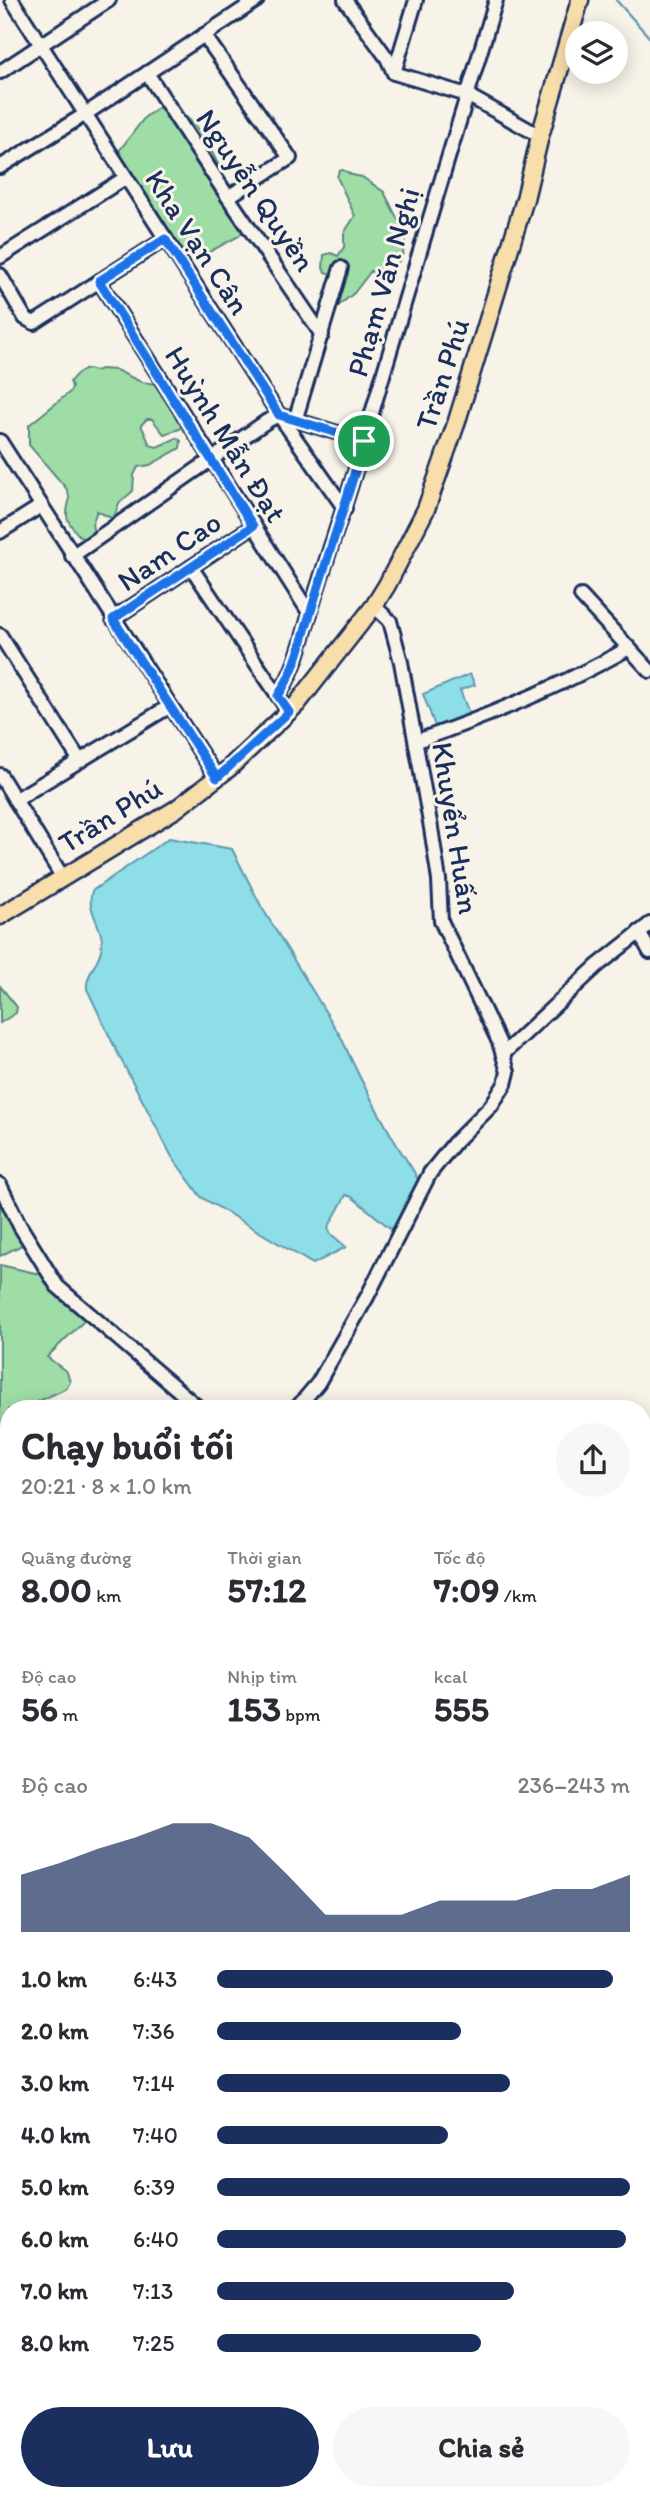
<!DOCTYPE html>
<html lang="vi">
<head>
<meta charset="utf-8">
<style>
  :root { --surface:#fff; --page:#f7f7f7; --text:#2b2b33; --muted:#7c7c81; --accent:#1b2f5e }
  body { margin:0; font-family:Itim,sans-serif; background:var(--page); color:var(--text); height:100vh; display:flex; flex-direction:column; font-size:26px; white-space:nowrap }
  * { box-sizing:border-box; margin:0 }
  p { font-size:23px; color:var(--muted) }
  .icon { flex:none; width:38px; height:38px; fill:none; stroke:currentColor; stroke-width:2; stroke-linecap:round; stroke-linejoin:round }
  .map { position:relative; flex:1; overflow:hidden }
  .sheet { position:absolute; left:0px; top:1400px; width:651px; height:1101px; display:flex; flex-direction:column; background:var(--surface); border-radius:28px 28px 0 0; box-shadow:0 4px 18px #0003 }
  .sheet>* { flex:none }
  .tools { position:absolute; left:565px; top:21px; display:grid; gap:14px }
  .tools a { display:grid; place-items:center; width:63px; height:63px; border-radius:50%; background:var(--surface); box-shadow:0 4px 18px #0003; font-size:35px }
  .pin { position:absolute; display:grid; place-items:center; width:60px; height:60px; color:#fff; margin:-30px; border:4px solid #fff; border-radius:50%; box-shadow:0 2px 7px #0007 }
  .round { display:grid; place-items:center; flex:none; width:74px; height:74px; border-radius:37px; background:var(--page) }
  .head { display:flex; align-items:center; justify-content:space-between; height:119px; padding:0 21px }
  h1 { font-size:38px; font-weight:800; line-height:52px }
  .stats { display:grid; grid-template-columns:repeat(3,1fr); gap:10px; height:119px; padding:7px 21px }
  .stats div { display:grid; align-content:center }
  .stats b { font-size:35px; font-weight:800 }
  .stats small { font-size:19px; font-weight:400 }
  .stats p { font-size:19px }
  .chart { height:196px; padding:14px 21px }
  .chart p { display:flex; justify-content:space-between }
  .chart svg { width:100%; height:126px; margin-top:7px; fill:var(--accent); opacity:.7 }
  .cta { display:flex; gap:14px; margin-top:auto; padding:14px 21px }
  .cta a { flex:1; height:80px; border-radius:42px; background:var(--accent); color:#fff; font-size:28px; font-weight:800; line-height:80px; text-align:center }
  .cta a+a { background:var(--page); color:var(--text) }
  ul { padding:0 21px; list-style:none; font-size:23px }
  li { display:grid; grid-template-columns:112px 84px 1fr; align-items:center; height:52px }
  li i { height:18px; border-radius:9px; background:var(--accent) }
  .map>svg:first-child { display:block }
  .green { fill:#9edda5; stroke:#5c8682; stroke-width:2 }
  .water { fill:#8ddee7; stroke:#5f98b0; stroke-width:2 }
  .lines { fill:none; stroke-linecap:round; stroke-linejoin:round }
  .stream { stroke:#5f98b0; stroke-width:2.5 }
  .minor-casing { stroke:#1b2f5e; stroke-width:18 }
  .major-casing { stroke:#1b2f5e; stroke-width:21 }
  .minor { stroke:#f7f3e8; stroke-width:12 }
  .major { stroke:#f8deab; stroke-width:16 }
  .route-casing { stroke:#fff; stroke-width:14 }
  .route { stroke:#1a73e8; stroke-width:9 }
  .labels { text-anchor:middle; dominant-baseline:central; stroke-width:6; stroke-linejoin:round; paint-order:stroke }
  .street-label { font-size:30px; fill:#1b2f5e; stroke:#f7f3e8 }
</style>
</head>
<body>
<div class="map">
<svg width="650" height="2500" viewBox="0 0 650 2500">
  <rect width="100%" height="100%" fill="#f7f3e8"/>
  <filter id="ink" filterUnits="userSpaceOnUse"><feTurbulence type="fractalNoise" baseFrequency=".0143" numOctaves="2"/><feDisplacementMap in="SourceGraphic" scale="14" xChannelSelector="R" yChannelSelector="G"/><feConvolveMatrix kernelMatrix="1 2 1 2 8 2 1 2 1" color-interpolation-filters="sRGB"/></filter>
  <g filter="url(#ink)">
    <!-- green -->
    <g class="green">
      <path d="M159,107C164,108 171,107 176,110C195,119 209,146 218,164L208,176L243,224V231L239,236L200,257L182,253L120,156L119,151L145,117Z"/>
      <polygon points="343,170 352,175 362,177 384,192 398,220 406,230 403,253 393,272 382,276 371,271 354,293 337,307 328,302 334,275 325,272 323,268 324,255 331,253 338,256 344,247 344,233 355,216 337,177 339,171"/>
      <path d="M88,369L96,371L101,369L116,370L141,382L157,384L182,423L180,429L164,434L152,419H147L141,425L150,445L157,447L177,438L181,441L180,448L150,465L138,467L134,475L133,491L119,503L115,515L111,518L97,511L92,524L96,543L92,547C85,542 68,526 67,516C66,505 73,501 66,488L29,445V425L70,392L72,387L70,382C74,376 80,370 88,369Z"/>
      <polygon points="0,986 17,1007 16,1013 0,1023"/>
      <polygon points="0,1193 28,1242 0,1256"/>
      <polygon points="0,1265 44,1275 88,1317 47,1357 67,1372 70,1382 65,1389 37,1402 36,1406 39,1409 9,1409 9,1492 0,1476"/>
      <polygon points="9,1516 9,1570 6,1571 0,1566 0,1524"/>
      <polygon points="9,1669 9,1830 0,1820 0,1683"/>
      <polygon points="642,1690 650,1696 650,1893 642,1904"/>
    </g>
    <!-- water -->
    <g class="water">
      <polygon points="470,674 475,685 460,690 472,721 438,734 423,694"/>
      <path d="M169,838L232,849L261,906L342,1039C357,1074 375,1107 394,1140C402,1155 413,1167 419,1182L397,1230L390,1228L352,1197L346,1195L328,1228L331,1234L346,1247L313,1264L201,1197L172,1157L117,1052L87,989C85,973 103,960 102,940C100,922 86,909 92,891Z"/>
      <polygon points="260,2492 370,2492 379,2500 257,2500"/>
    </g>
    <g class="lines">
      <!-- stream -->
      <g class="stream">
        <polyline points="616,0 650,38"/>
        <polyline points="0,2161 9,2151"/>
      </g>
      <defs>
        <g id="minor">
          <polyline points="12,0 279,415 345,509"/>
          <polyline points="345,0 387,58 394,73 467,95 540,136"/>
          <polyline points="204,35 290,158 228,197"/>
          <polyline points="0,72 109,0"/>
          <polyline points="147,73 228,197 322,335"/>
          <polyline points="394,73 416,0"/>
          <polyline points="0,167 84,115 257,0"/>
          <polyline points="0,257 125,178"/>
          <polyline points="0,275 25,318 34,323 165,239"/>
          <polyline points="99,281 310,614"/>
          <polyline points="295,421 341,268"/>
          <polyline points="0,441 217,778"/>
          <polyline points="0,532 41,506"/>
          <polyline points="72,556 267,421 279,415 364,441"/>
          <polyline points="191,567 289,712"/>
          <polyline points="581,596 650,671"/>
          <polyline points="113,619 253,526"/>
          <polyline points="0,635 80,761"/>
          <path d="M278,696C296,669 301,643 310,613C327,555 348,499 364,441C406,293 452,147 496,0"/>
          <path d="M417,741C489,716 562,686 629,648"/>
          <polyline points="0,775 63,878"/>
          <polyline points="15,800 170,706"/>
          <polyline points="639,932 650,952"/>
          <polyline points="504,1053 597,966 650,924"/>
          <polyline points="0,1185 20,1226 57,1286 200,1409"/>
          <polyline points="296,1409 318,1383 367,1297 430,1173 455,1142 491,1106 505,1084 508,1072 499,1042 441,921 439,880 431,828 401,662 390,621 374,606"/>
          <polyline points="0,1631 9,1627"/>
          <polyline points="642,1690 650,1696"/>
          <polyline points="642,1972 650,1964"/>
        </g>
        <g id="major">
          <polyline points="0,916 176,809 228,769 297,704 374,606 387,585 426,509 456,424 525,199 540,136 580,0"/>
          <polyline points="0,1849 9,1859"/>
          <polyline points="0,1876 9,1886"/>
          <polyline points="642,2480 650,2487"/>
          <polyline points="628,2492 636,2500"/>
        </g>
      </defs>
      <!-- minor casing -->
      <use href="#minor" class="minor-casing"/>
      <!-- major casing -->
      <use href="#major" class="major-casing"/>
      <!-- minor -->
      <use href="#minor" class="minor"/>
      <!-- major -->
      <use href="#major" class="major"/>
    </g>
  </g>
  <g class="lines" filter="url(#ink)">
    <defs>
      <path id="route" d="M165,239L279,415L364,441C348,498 328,554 311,611C300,644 298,665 278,696L289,712L217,778L113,619L253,526L99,281Z"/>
    </defs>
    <!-- route casing -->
    <use href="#route" class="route-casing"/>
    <!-- route -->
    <use href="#route" class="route"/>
  </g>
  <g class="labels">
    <!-- street labels -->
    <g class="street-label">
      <text transform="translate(256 190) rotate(56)">Nguyễn Quyền</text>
      <text transform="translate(198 242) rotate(57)">Kha Vạn Cân</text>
      <text transform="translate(383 282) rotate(-74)">Phạm Văn Nghị</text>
      <text transform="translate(442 374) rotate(-72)">Trần Phú</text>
      <text transform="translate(226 434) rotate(58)">Huỳnh Mẫn Đạt</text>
      <text transform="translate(169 551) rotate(-34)">Nam Cao</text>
      <text transform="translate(110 815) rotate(-32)">Trần Phú</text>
      <text transform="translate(456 828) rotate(81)">Khuyển Huấn</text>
    </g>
  </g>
</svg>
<div class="tools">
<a><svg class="icon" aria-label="layers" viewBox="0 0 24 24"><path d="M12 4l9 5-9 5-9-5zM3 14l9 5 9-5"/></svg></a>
</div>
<div class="pin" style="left:364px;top:441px;background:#1e9e55"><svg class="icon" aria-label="arrive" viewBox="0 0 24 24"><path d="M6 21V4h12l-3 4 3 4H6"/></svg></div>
<section class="sheet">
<div class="head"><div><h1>Chạy buổi tối</h1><p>20:21 · 8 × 1.0 km</p></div><a class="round"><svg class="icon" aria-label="share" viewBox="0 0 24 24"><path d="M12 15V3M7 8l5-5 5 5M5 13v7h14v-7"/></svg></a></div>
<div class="stats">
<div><p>Quãng đường</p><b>8.00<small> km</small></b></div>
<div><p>Thời gian</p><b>57:12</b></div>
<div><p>Tốc độ</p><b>7:09<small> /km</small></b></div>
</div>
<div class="stats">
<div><p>Độ cao</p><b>56<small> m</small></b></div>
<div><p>Nhịp tim</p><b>153<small> bpm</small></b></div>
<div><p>kcal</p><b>555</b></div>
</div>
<div class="chart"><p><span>Độ cao</span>236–243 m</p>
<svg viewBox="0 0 160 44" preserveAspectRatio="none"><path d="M0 44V24L10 20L20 15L30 11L40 6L50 6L60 11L70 24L80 38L90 38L100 38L110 33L120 33L130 33L140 29L150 29L160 24V44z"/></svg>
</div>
<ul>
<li><b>1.0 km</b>6:43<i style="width:96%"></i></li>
<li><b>2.0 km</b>7:36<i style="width:59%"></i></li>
<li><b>3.0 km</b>7:14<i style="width:71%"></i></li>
<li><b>4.0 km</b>7:40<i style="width:56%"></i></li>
<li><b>5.0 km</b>6:39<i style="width:100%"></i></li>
<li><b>6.0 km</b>6:40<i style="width:99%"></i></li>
<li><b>7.0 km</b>7:13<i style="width:72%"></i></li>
<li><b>8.0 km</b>7:25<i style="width:64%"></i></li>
</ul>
<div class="cta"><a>Lưu</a><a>Chia sẻ</a></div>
</section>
</div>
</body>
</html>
